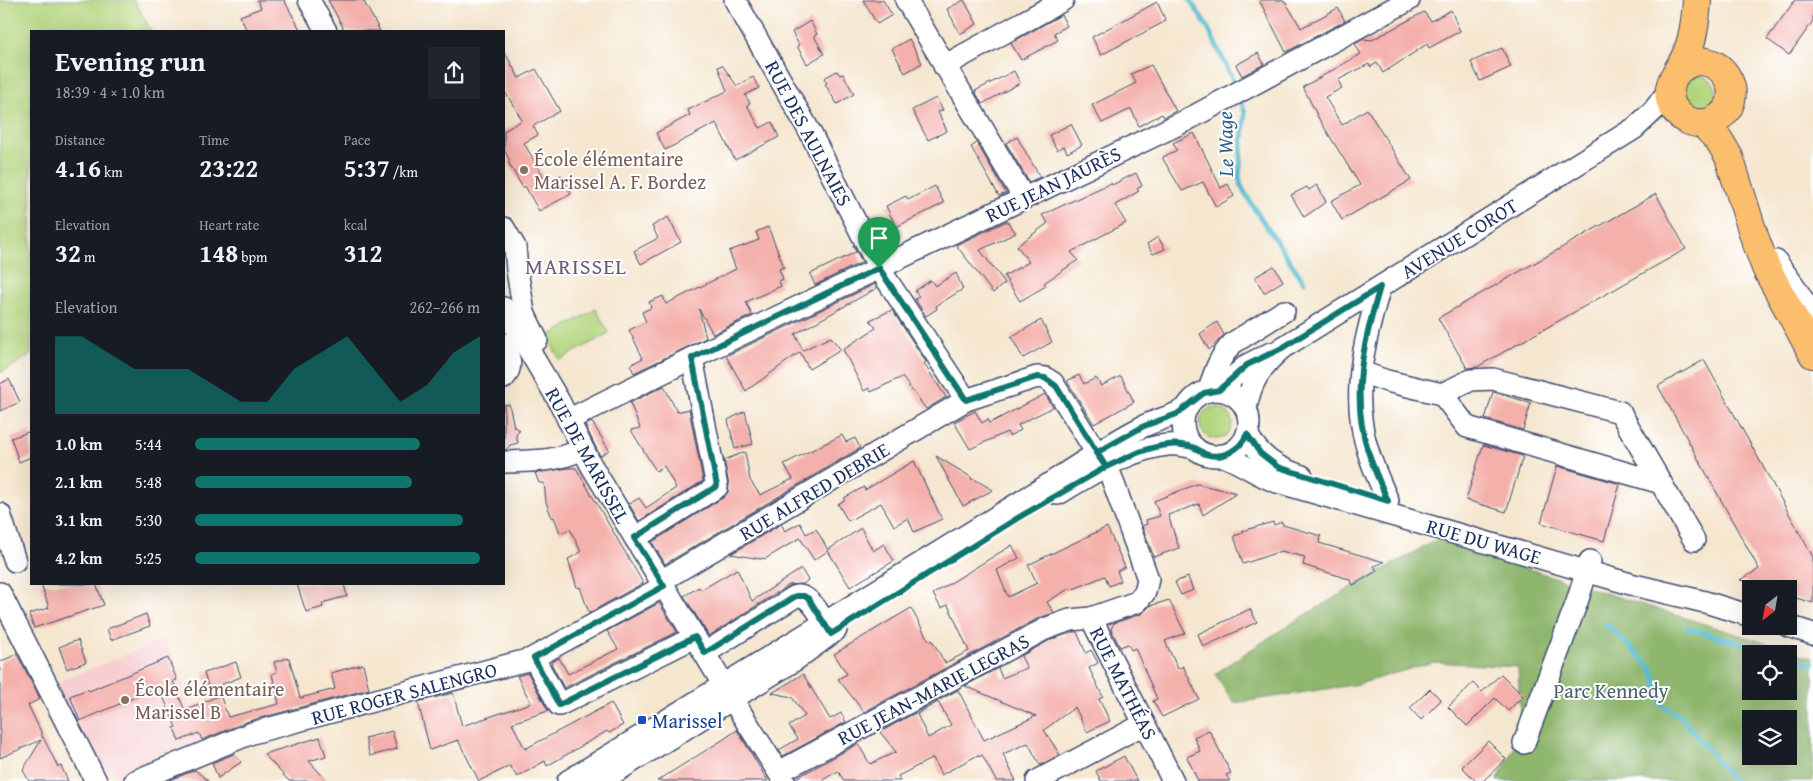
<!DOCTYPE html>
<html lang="en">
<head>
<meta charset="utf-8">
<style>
  :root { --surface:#171b24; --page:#20242c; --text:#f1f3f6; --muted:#9ea1a6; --accent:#0f766e }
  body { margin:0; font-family:"Gentium Book Plus",serif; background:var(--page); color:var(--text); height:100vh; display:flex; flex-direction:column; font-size:19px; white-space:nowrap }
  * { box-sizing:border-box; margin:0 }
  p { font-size:16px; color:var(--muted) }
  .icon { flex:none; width:28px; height:28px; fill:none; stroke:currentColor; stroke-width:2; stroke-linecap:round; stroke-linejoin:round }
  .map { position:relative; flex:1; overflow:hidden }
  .sheet { position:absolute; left:30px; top:30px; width:475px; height:555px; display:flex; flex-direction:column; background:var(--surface); border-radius:0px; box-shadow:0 5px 20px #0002 }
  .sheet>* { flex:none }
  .needle { width:32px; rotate:211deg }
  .controls { position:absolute; left:1742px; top:580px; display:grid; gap:10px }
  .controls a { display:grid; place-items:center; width:55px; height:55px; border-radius:0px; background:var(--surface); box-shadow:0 5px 20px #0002; font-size:25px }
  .pin { position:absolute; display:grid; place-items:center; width:42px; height:42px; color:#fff; margin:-51px -21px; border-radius:50% 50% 50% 0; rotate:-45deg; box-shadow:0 0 5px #0007 }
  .pin .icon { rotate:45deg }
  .round { display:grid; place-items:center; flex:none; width:52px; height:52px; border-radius:0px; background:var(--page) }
  .summary { display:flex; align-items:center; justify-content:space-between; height:85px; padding:0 25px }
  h1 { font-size:28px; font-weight:700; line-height:38px }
  .figures { display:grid; grid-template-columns:repeat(3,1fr); gap:8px; height:85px; padding:5px 25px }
  .figures div { display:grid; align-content:center }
  .figures b { font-size:25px; font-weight:700 }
  .figures small { font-size:14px; font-weight:400 }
  .figures p { font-size:14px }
  .chart { height:140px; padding:10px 25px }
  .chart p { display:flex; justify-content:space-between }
  .chart svg { width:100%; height:90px; margin-top:5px; fill:var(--accent); opacity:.7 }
  ul { padding:0 25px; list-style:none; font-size:16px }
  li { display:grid; grid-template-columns:80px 60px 1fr; align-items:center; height:38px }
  li i { height:12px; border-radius:6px; background:var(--accent) }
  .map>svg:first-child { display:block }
  .built { fill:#f7cfd2 }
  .green { fill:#b3d57e; stroke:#67826e }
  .forest { fill:#8eb66d; stroke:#547266; fill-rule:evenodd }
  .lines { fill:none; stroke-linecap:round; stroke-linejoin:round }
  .stream { stroke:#51bacf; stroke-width:5 }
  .building { fill:#f4b0ab; fill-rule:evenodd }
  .minor-casing { stroke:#3c4a6f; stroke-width:24 }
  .major-casing { stroke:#3c4a6f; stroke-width:30 }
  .minor { stroke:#fff; stroke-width:21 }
  .major { stroke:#fabe6d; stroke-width:28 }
  .route-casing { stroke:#fff; stroke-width:10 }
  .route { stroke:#0f766e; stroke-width:6 }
  .education-dot { fill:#8d6e63; stroke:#fff; stroke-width:2 }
  .transit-dot { fill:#1a4fb4; stroke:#fff; stroke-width:2 }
  .labels { text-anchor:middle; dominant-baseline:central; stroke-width:4; stroke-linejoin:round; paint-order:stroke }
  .street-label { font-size:20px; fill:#1b2f5e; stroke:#fff }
  .education-label { font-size:20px; fill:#785e54; stroke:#fff; text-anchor:start }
  .park-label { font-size:20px; fill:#496168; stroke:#fff }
  .transit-label { font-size:20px; fill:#164399; stroke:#fff; text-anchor:start }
  .water-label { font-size:21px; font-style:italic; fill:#2e6086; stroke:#fff }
  .quarter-label { font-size:22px; letter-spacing:1px; fill:#675c79; stroke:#fff }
</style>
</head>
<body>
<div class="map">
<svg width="1813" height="781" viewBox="0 0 1813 781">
  <rect width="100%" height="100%" fill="#fff"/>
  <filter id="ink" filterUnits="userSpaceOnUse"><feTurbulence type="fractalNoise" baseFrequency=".02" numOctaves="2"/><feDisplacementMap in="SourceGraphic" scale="10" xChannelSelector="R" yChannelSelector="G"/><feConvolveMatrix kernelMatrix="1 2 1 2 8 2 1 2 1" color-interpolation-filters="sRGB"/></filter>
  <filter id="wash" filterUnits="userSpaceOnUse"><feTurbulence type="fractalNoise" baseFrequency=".0096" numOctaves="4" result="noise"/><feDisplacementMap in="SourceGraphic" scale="20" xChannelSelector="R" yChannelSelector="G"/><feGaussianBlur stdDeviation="1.12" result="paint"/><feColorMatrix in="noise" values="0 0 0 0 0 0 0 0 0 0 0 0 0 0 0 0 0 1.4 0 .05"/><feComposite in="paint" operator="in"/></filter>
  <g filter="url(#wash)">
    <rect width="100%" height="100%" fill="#f5e6cf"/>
    <!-- built -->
    <polygon class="built" points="164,639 182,681 191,716 203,744 120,777 112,771 99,770 54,684"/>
    <!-- green -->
    <g class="green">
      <polygon points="0,0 134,0 151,31 31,31 31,355 0,373"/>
      <circle cx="1700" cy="92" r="16"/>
      <polygon points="596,309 609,333 560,360 547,337"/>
      <circle cx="1216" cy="423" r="16"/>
    </g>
    <!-- forest -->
    <path class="forest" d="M1436,540L1813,658V781H1497L1521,734L1518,667L1433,662L1359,684L1234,703L1215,674C1286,624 1360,582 1436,540ZM1751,654H1789V691H1751ZM1751,719H1789V756H1751Z"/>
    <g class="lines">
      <!-- stream -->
      <g class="stream">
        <polyline points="1190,0 1208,28 1236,87"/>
        <polyline points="1240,98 1245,113 1239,177 1241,186 1254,208 1304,282"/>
        <polyline points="1606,625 1622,639 1652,669 1662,705 1681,717 1734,781"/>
        <polyline points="1687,628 1778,654"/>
        <polyline points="1789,657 1813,664"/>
      </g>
    </g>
    <g id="blocks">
      <!-- building -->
      <g class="building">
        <polygon points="257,0 284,0 301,31 247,31 240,16 261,8"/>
        <polygon points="328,0 363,0 380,31 345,31"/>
        <polygon points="863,0 883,0 892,15 877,24"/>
        <polygon points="964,0 977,24 960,34 947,9"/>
        <polygon points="1259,0 1282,0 1286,3 1301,28 1338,8 1345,21 1286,52"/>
        <polygon points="1795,0 1813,0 1813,21 1789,55 1767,39"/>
        <polygon points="1157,2 1166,21 1101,55 1092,37"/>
        <polygon points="1451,10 1460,31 1429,48 1427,44 1383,73 1377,63 1370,67 1369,64 1338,80 1342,88 1325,97 1342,125 1367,109 1411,180 1342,220 1331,201 1360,185 1319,119 1303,87 1361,54 1355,44 1363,39 1372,40 1424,12 1431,21"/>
        <polygon points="1061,15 1067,26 1054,33 1058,40 1021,60 1011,43"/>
        <polygon points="810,21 817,34 814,36 824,54 807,64 797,46 799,45 792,32"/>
        <polygon points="909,39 922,63 905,73 892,49"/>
        <polygon points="1502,48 1511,67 1480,81 1471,62"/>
        <polygon points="504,51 519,78 536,69 560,111 533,126 538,135 524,143 547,183 561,175 571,194 539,211 525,186 523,188 508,162 510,161 504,150 504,131 522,120 504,90"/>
        <polygon points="1258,53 1264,64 1242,76 1236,65"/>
        <polygon points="722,65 737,86 753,77 759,88 745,95 750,103 747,105 760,128 772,122 779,137 735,160 716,123 665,150 656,133 690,115 688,110 727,91 718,67"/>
        <polygon points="1151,65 1176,111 1164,117 1162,114 1139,126 1131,109 1102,123 1092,105 1136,83 1131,74"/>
        <polygon points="837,71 840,75 843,74 854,94 837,104 825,84 827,83 824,78"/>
        <polygon points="1014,71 1020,83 982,104 975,91"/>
        <polygon points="936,98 943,110 938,112 947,131 928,140 912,110"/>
        <polygon points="1071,124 1082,145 1067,153 1064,146 1057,150 1049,135"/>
        <polygon points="1194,133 1221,188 1228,184 1234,196 1216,207 1203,182 1182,191 1163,159 1163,157 1177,150 1173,143"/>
        <polygon points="1017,137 1040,177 1029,182 1006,143"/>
        <polygon points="977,143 1006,193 999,196 971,147"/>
        <polygon points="1136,173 1142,186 1137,189 1139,191 1115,205 1126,223 1071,252 1078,260 1044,283 1046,286 1020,301 1004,276 1029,262 1017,246 1048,223 1042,215 1111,183 1112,185"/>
        <polygon points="1317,185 1326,202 1304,217 1291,195 1307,187 1309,190"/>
        <polygon points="935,186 944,203 896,227 886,206 906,196 908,200"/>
        <polygon points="1656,194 1686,249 1477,367 1467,368 1438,318"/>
        <polygon points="668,217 681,242 641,264 634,251 658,238 652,226"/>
        <polygon points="1007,221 1016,233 980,250 1005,283 993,293 956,245"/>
        <polygon points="768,227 784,267 779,269 783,279 779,281 781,286 746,302 752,315 713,334 699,309 706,338 634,373 630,365 643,358 629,330 646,322 642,312 651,308 649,302 663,296 666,304 736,269 729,251 759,240 756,232"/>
        <polygon points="1158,237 1165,249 1153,254 1147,244"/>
        <polygon points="853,245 862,262 815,285 810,274 856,252"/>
        <polygon points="1274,266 1283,281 1264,293 1255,277"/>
        <polygon points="956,273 963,289 936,306 937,309 926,316 915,299 919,297 915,291 931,280 935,286"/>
        <polygon points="875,284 877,288 795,334 803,350 831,337 841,350 809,369 800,352 746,391 726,356"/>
        <polygon points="892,310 926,362 924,364 946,397 926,409 902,377 871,392 869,388 864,391 843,349 876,328 870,320"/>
        <polygon points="1041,320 1052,342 1023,358 1011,337"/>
        <polygon points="1217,322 1224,335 1209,350 1200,334"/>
        <polygon points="1704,360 1813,557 1813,603 1789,596 1789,589 1767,589 1740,580 1759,569 1658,386"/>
        <polygon points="1079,375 1084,384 1096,378 1101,386 1121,376 1134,402 1094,424 1067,381"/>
        <polygon points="9,379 20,402 0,411 0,384"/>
        <polygon points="664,386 677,412 689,409 703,481 639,521 629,504 639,498 646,508 676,488 664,466 656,471 631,430 640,428 630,403"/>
        <polygon points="1493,392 1531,403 1523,430 1485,419"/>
        <polygon points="1045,394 1053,407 1018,425 1021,430 1009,436 1007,432 970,449 954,422 975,411 982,423 988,419 990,423"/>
        <polygon points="509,404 514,427 520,430 516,435 518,443 510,445 507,449 504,450 504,405"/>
        <polygon points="745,411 753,444 735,449 728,420"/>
        <polygon points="592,422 609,450 600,456 585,425"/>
        <polygon points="31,431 31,457 19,462 11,438"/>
        <polygon points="842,435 846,442 855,438 860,448 665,564 652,542 724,497 728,492 729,485 724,460 745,452 750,480 760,495 793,479 784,464"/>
        <polygon points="1483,445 1523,456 1506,512 1466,500"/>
        <polygon points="936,456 971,477 972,480 974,479 993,490 963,506"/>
        <polygon points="914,461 942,519 914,532 908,518 894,526 881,503 848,521 838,504 845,500 844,498 864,487 865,490"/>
        <polygon points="1557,466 1620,484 1604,541 1541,523"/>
        <polygon points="568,468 576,468 643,583 589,613 580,587 577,588 575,581 568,559 581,552 570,529 560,533 554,517 552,518 546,502 544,483 539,483 535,473"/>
        <polygon points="1197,484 1237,493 1203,515 1199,504 1168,515 1179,548 1154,557 1142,526 1147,524 1146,520 1160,516 1154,501"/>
        <polygon points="1273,522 1274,525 1282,522 1283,525 1321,536 1319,543 1384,562 1374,566 1377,571 1353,585 1349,579 1303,565 1305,557 1281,551 1243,564 1234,536 1243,533 1242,531"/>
        <polygon points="800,523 806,534 816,529 828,550 861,528 873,551 884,544 894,561 850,587 828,551 814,560 800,538 765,559 763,558 761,559 731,554 781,524 785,531"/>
        <polygon points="1107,527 1125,567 1117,571 1121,581 1109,586 1105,576 1071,590 1070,588 1047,602 1054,613 1039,618 864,712 838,679 847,674 834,654 911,608 926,636 930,641 932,640 945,663 969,651 948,605 941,608 933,594 1012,545 1019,558 997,570 1008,597 1037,583 1028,565"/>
        <polygon points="737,569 752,601 801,569 808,580 803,584 789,585 709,636 684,596 699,587 701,590"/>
        <polygon points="1188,577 1193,590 1181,595 1175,582"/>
        <polygon points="41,584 96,584 104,605 34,628 29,614 49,608"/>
        <polygon points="297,584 344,584 347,596 322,603 323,607 306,612"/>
        <polygon points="1169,600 1185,633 1165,641 1178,669 1183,666 1199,699 1162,717 1153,701 1157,699 1135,648 1131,650 1128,644 1120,647 1111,629 1114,623 1141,614 1150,606"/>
        <polygon points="659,603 677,632 564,688 551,663 559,658 568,674 618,649 607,631"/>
        <polygon points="1250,609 1257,622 1203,647 1198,634"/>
        <polygon points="146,614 150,626 111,640 107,629"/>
        <path d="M1073,632H1077L1086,653L1091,650L1098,663L1089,668L1103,697L1099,699L1110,721L1087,732L1075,707L1044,730L1060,755L1040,765L1028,743L1003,754L1016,781H996L982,755L979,757L978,755L941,775L933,758L898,776L900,781H844L838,771L821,781H798L796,778L858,744L870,764L896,752L880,732L958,690L984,740L1036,716L965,686L998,668L1002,678L1027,668L1021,656L1050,640ZM938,702L951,725L928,738L917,714Z"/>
        <polygon points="78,640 86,662 67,669 59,647"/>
        <polygon points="17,654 40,699 28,705 42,734 42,738 43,737 58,767 61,766 68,781 29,781 23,770 41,740 0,758 0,662"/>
        <polygon points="168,658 177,680 173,681 185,711 220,695 228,717 279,704 272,674 277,672 274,662 289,658 300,698 335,689 331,673 363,664 369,689 249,721 202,740 199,733 179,741 174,728 176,727 159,687 80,721 70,696 88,689 89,691"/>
        <polygon points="236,662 241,677 209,689 204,673"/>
        <polygon points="528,673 548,711 512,723 525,749 611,703 623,725 609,733 607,731 547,766 545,761 517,777 510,766 479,781 458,740 430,750 418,702 453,693 462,726 531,703 517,676"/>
        <polygon points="803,674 830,719 841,713 846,722 783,756 779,750 798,739 789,726 805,716 792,697 772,693"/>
        <polygon points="1501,674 1523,696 1508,711 1495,698 1467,726 1448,707 1473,683 1482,692"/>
        <polygon points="1430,689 1441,700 1421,720 1410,708"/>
        <polygon points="737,730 768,781 657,781 724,739"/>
        <polygon points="1209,730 1231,773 1226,775 1230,781 1198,781 1187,757 1200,751 1194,737"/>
        <polygon points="392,731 397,749 370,756 365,738"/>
        <polygon points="320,737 326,756 309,761 327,781 289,781 264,754"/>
        <polygon points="1488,741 1506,759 1483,781 1476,781 1462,767"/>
        <polygon points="234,754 241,762 218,778 212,763"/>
        <polygon points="1124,756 1137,781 1101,781 1096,771"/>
        <polygon points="195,770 208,781 168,781"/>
      </g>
    </g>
  </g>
  <g filter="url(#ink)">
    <use href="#blocks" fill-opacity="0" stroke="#3c4a6f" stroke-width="1"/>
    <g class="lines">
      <defs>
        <g id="minor">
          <polyline points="309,0 326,31"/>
          <polyline points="735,0 810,132 879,268 966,400 1037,377 1045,378 1053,383 1111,476 1148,579 1145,592 1137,602 1091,618 1070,620 1045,629 779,772"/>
          <polyline points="906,0 1024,198"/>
          <polyline points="944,66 1063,0"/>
          <polyline points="504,228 515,247 517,270 524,313 537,340"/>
          <polyline points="1776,261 1795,287 1813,316"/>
          <path d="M1380,287C1364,341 1350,395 1368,451C1373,468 1381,485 1388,501"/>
          <polyline points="504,308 559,401 591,465 732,699 784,781"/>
          <path d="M504,344C509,357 514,366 504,378"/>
          <polyline points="1361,372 1387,381 1442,394 1471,380 1493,379 1620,412 1694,540"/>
          <polyline points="1219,390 1247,365 1271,353"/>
          <circle cx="1216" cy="423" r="33"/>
          <path d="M1209,391C1214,373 1219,357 1233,343L1284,311"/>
          <polyline points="1442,394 1467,427 1661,483"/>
          <path d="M1246,409C1250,382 1262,365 1282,348L1635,128L1654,110L1669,90"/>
          <polyline points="568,420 692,358 1185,121 1409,0"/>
          <path d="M1247,434C1260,458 1277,468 1302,476"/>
          <path d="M1221,455C1241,462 1257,475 1277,482L1634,585L1705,602L1751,616"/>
          <path d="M504,462C531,461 558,462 582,449"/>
          <path d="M1058,494C1090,475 1131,448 1168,445C1177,444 1186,446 1195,448"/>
          <polyline points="0,514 15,561"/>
          <polyline points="635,538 717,487 692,358"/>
          <polyline points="661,581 966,400"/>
          <polyline points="0,593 96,781"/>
          <polyline points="1091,618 1173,781"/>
          <polyline points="1788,626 1813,634"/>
          <path d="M705,653L796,596C811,593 824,622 831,634"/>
          <polyline points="534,658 559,705 695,637"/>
          <polyline points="1524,743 1577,602 1590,561"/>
          <polyline points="135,781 252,733 531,659 664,586"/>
          <path d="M568,781L1043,488C1075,467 1107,445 1142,427C1157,419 1174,417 1188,407"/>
          <polyline points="601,781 795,660 836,630"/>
          <polyline points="1037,781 1144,724"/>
        </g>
        <g id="major">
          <path d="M1679,70C1717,39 1755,100 1714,120C1705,125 1694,124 1685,119C1679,116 1675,111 1672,105C1663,85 1680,70 1687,53C1694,36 1696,17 1697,0"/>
          <polyline points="1702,123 1719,140 1729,157 1754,236 1766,268 1813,354"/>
        </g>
      </defs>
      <!-- minor casing -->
      <use href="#minor" class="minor-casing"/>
      <!-- major casing -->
      <use href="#major" class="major-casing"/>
      <!-- minor -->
      <use href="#minor" class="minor"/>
      <!-- major -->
      <use href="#major" class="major"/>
    </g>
  </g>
  <g class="lines" filter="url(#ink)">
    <defs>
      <path id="route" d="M879,268L692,358L717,486L634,538L664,586L534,658L559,705L695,637L705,653L796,596H804L809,599L831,634L1021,516L1106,467L1096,453L1144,426L1177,414L1204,393L1219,390L1247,365L1282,348L1380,287C1364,341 1350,395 1368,451C1373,468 1381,485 1388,501L1278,467L1260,453L1247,434C1240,450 1223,460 1205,454C1202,452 1199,450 1195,448C1188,445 1176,444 1168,445C1146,447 1126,458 1106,467L1056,386L1045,378L1037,377L966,400L879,268"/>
    </defs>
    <!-- route casing -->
    <use href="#route" class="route-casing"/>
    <!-- route -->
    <use href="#route" class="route"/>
  </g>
  <!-- markers -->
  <g class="education-dot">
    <circle cx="524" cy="170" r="5"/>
    <circle cx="125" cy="700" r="5"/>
  </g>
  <rect class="transit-dot" x="637" y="715" width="10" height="10" rx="2.5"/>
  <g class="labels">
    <!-- street labels -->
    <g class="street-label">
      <text transform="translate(809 133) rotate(62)">RUE DES AULNAIES</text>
      <text transform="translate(1053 184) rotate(-26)">RUE JEAN JAURÈS</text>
      <text transform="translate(1459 238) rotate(-32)">AVENUE COROT</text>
      <text transform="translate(588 455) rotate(61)">RUE DE MARISSEL</text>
      <text transform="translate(814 491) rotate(-31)">RUE ALFRED DEBRIE</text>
      <text transform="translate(1484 541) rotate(16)">RUE DU WAGE</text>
      <text transform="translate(1124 683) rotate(63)">RUE MATHÉAS</text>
      <text transform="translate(933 689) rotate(-28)">RUE JEAN-MARIE LEGRAS</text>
      <text transform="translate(404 693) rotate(-15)">RUE ROGER SALENGRO</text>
    </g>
    <!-- education labels -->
    <g class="education-label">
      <text x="534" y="158">École élémentaire<tspan x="534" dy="23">Marissel A. F. Bordez</tspan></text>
      <text x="135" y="688">École élémentaire<tspan x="135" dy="23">Marissel B</tspan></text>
    </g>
    <!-- park labels -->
    <g class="park-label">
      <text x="1611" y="690">Parc Kennedy</text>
    </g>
    <!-- transit labels -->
    <g class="transit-label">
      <text x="652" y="720">Marissel</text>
    </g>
    <!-- water labels -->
    <g class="water-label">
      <text transform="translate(1225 144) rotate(-91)">Le Wage</text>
    </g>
    <!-- quarter labels -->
    <g class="quarter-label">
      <text x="576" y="266">MARISSEL</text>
    </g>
  </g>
</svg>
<div class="controls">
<a><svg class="needle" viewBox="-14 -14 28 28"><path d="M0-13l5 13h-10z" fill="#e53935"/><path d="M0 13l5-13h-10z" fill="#9ea1a6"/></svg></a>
<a><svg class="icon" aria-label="locate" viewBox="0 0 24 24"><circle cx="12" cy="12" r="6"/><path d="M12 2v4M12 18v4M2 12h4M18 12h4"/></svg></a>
<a><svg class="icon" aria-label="layers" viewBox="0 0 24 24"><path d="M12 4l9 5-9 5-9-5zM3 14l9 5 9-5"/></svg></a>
</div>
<div class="pin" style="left:879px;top:268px;background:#1e9e55"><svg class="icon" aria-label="arrive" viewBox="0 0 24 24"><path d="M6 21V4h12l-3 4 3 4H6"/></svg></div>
<section class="sheet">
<div class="summary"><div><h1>Evening run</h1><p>18:39 · 4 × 1.0 km</p></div><a class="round"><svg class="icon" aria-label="share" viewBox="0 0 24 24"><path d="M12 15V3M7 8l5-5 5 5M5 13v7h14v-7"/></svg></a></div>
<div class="figures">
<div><p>Distance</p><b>4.16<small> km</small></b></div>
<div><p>Time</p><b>23:22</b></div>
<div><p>Pace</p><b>5:37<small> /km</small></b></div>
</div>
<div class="figures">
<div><p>Elevation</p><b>32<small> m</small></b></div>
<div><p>Heart rate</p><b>148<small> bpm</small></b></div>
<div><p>kcal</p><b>312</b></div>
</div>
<div class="chart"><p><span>Elevation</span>262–266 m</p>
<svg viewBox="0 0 160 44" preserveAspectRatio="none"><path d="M0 44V6L10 6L20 14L30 22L40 22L50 22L60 30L70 38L80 38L90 22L100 14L110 6L120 22L130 38L140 30L150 14L160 6V44z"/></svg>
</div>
<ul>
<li><b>1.0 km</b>5:44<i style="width:79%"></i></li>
<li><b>2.1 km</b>5:48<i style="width:76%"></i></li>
<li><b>3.1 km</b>5:30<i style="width:94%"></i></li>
<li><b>4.2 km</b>5:25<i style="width:100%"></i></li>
</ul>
</section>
</div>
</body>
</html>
